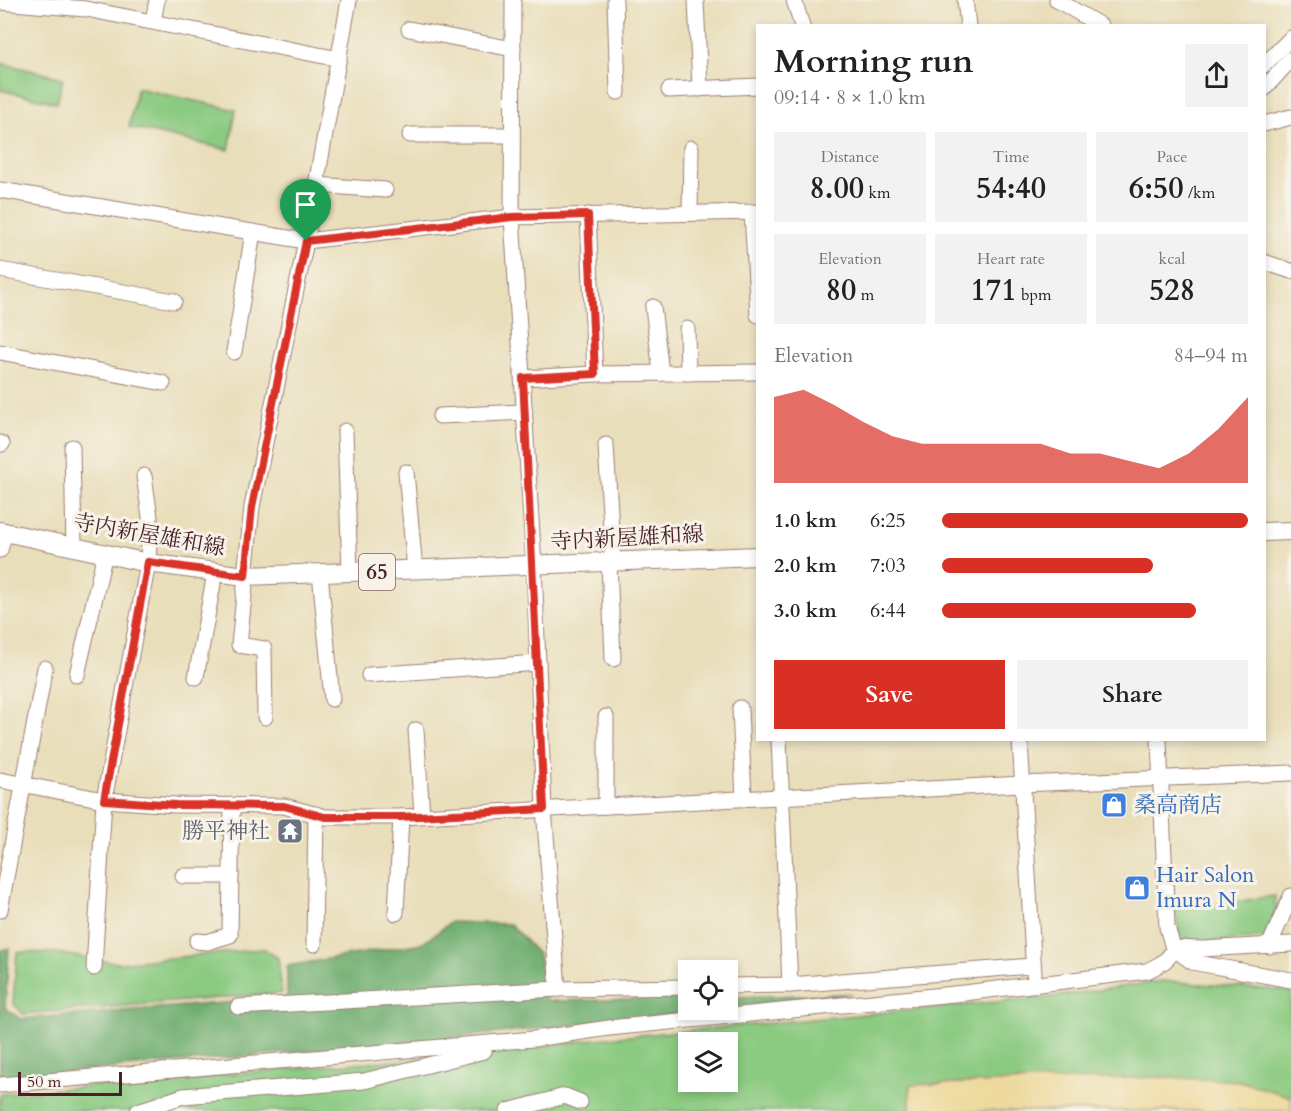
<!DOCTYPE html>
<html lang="en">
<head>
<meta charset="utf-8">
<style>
  :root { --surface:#fff; --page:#f2f2f2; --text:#222; --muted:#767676; --accent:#d93025 }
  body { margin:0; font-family:Cardo,"Noto Serif JP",serif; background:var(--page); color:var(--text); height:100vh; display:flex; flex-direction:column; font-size:22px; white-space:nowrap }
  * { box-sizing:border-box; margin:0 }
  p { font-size:20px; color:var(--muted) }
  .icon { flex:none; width:33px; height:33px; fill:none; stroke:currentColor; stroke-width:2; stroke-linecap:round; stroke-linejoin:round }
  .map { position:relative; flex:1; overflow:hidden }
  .panel { position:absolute; left:756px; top:24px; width:510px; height:717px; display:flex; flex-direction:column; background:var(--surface); border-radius:0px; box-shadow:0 3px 9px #0003 }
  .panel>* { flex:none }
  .fabs { position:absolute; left:678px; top:960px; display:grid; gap:12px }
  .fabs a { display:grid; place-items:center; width:60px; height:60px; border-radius:0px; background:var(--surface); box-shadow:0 3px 9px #0003; font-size:30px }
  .scale { position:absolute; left:18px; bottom:15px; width:104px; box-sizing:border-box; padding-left:6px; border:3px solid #4a1f2b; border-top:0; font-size:16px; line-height:21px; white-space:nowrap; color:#4a1f2b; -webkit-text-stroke:4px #f7f3e8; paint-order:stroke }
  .pin { position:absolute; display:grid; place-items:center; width:51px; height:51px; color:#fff; margin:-62px -26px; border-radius:50% 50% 50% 0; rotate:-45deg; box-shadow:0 0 6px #0007 }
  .pin .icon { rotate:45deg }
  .round { display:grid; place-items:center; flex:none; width:63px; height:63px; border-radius:0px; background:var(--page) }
  .summary { display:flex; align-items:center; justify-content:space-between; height:102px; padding:0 18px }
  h1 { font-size:33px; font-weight:600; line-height:45px }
  .stats { display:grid; grid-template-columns:repeat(3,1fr); gap:9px; height:102px; padding:6px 18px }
  .stats div { display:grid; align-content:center; border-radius:0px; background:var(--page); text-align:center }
  .stats b { font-size:30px; font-weight:600 }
  .stats small { font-size:16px; font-weight:400 }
  .stats p { font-size:16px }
  .chart { height:168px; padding:12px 18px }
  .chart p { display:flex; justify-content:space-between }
  .chart svg { width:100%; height:108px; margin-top:6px; fill:var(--accent); opacity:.7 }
  .cta { display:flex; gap:12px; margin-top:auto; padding:12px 18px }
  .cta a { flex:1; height:69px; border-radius:0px; background:var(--accent); color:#fff; font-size:24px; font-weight:600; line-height:69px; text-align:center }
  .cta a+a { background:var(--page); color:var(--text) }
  ul { padding:0 18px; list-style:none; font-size:20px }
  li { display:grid; grid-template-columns:96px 72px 1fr; align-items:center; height:45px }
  li i { height:15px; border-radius:8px; background:var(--accent) }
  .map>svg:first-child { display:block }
  .green { fill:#8bca81; stroke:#6a7456; stroke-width:1.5; fill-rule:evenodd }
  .forest { fill:#70ae6f; stroke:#5d664d; stroke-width:1.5 }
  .sand { fill:#eeda9e; stroke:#9c7c64; stroke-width:1.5 }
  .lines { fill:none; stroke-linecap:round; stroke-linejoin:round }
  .minor-casing { stroke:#9a7e72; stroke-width:17 }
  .major-casing { stroke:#9a7e72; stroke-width:20 }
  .minor { stroke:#fff; stroke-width:15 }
  .major { stroke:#fff; stroke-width:18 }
  .route-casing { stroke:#fff; stroke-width:12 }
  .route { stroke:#d93025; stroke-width:8 }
  .labels { text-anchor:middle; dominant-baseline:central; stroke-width:6; stroke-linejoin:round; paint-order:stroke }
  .shield { fill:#f7f3e8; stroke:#7e5f64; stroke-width:1.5 }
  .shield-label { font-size:21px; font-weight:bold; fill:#4a1f2b }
  .street-label { font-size:22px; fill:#4a1f2b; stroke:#f7f3e8 }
  .shop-label { font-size:22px; fill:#366cbe; stroke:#f7f3e8; text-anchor:start }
  .worship-label { font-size:22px; fill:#5b616d; stroke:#f7f3e8; text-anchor:end }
</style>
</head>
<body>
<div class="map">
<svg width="1291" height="1111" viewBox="0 0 1291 1111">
  <rect width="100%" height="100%" fill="#f7f3e8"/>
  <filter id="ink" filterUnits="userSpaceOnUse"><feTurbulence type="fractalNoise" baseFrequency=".0167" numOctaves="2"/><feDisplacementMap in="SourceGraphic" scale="12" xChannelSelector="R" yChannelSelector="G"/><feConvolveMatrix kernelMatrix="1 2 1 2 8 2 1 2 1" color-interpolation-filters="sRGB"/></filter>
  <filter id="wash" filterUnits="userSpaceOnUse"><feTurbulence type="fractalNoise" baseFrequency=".008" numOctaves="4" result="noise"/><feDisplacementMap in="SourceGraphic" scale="24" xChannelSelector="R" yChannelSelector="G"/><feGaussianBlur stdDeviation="1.35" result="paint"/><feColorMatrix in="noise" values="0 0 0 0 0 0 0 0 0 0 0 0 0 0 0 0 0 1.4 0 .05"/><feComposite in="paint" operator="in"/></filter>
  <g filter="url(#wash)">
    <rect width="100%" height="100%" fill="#e9deba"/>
    <!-- green -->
    <g class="green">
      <polygon points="0,63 63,78 57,103 0,90"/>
      <polygon points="137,88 236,110 229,150 129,127"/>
      <polygon points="1275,896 1276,916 1266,938 1196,942 1180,936 1175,910"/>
      <polygon points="264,949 278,958 282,993 23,1014 13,1003 17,952 55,953 118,963"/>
      <path d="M1161,981L1291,991V1097L1239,1081L910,1086V1111H0V1094L523,1049L596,1039L1051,997ZM688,1042H728V1082H688Z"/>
    </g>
    <!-- forest -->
    <g class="forest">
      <polygon points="451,922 510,924 539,955 547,1001 688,998 688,1010 717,1010 431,1040 0,1078 0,951 9,948 5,1008 21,1019 287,998 287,966 423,943"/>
      <polygon points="851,994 728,1008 728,997"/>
    </g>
    <!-- sand -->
    <polygon class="sand" points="1162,1077 1239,1081 1291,1097 1291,1111 910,1111 910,1085"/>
  </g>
  <g filter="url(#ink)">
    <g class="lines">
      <defs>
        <g id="minor">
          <polyline points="513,0 512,217 534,566 544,809 558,989"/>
          <polyline points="615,0 618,92"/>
          <polyline points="696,0 700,89"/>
          <polyline points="794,0 802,26"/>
          <polyline points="965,0 968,26"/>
          <polyline points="1057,0 1101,26"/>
          <polyline points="0,2 86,9 339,59"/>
          <polyline points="153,21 157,0"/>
          <polyline points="409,29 513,49"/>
          <polyline points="1264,65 1291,38"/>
          <polyline points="1264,89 1291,59"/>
          <polyline points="669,90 758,86"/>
          <polyline points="1264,124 1291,117"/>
          <polyline points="410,135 512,135"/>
          <polyline points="316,185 385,190"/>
          <polyline points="0,190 306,241 512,217 758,212"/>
          <polyline points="752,212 758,315"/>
          <polyline points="690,213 691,148"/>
          <polyline points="588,215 595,374"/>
          <polyline points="1264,262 1291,271"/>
          <polyline points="0,270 174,301"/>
          <polyline points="653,307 661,373"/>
          <polyline points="687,329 688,373"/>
          <polyline points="0,352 163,383"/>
          <polyline points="234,352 253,232"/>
          <polyline points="523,378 595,374 758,372"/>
          <polyline points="440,416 525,412"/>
          <polyline points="345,431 350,572"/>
          <polyline points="0,443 2,444"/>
          <polyline points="606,445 613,563"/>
          <polyline points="72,447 74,546"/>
          <polyline points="406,472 415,570"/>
          <polyline points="0,550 5,532"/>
          <polyline points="609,563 613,659"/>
          <polyline points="320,573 332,699"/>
          <polyline points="245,576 252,507 306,241 349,0"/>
          <polyline points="246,576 239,645 264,649 265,717"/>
          <polyline points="77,675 105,553"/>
          <polyline points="369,675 538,663"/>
          <polyline points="196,677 215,573"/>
          <polyline points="740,708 744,799"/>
          <polyline points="606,717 606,806"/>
          <polyline points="416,730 422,815"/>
          <polyline points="779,740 790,985"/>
          <polyline points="1020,740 1034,974"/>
          <polyline points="1159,740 1167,927 1173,948 1192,962 1291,980"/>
          <polyline points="0,780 104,800 176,805 284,806 325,817 401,817 1022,784 1291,773"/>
          <polyline points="183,876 231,876"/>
          <polyline points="0,910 45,668"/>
          <polyline points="396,913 401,817"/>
          <polyline points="197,941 207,942 230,935 232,805"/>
          <polyline points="314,944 316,814"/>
          <polyline points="1269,946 1291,896"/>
          <polyline points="94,968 104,800 148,563 150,517 144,476"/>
          <polyline points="728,986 790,985 1032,966"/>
          <polyline points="238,1007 558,989 688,987"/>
          <path d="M0,1085L534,1039L609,1028L964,993L1147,971C1158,965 1170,961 1173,948L1202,949L1291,944"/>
          <polyline points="138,1111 183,1096 364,1081 484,1051"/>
          <polyline points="508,1111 565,1096 580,1102"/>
        </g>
        <g id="major">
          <polyline points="0,531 148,563 245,576 758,556"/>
          <polyline points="1264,532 1291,531"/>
        </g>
      </defs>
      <!-- minor casing -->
      <use href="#minor" class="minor-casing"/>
      <!-- major casing -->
      <use href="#major" class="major-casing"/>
      <!-- minor -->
      <use href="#minor" class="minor"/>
      <!-- major -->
      <use href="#major" class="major"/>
    </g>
  </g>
  <g class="lines" filter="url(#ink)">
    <defs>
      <polygon id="route" points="588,215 595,374 523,378 544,809 401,817 325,817 284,806 176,805 104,800 148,562 245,576 252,507 306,241 512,217"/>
    </defs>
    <!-- route casing -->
    <use href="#route" class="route-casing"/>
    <!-- route -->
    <use href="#route" class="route"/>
  </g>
  <!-- icons -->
  <defs>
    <symbol id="shop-square" viewBox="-11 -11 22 22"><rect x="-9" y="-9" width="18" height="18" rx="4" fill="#3f7fe0" stroke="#f7f3e8"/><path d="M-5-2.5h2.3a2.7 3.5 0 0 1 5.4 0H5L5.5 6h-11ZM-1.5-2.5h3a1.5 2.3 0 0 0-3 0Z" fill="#fff"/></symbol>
    <symbol id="temple-square" viewBox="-11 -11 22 22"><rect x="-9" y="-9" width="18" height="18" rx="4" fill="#6b7280" stroke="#f7f3e8"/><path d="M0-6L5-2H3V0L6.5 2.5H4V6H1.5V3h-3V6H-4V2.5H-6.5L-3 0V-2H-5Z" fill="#fff"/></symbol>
  </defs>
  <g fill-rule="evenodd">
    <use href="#shop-square" x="1099" y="790" width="30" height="30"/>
    <use href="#temple-square" x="275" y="816" width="30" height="30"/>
    <use href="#shop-square" x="1122" y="873" width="30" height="30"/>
  </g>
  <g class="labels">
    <!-- shield labels -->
    <rect class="shield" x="359" y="554" width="36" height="36" rx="4.5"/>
    <g class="shield-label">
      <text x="377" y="572">65</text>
    </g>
    <!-- street labels -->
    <g class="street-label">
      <text transform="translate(149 535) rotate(10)">寺内新屋雄和線</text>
      <text transform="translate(627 538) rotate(-3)">寺内新屋雄和線</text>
    </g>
    <!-- shop labels -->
    <g class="shop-label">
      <text x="1134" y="805">桑高商店</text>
      <text x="1156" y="875">Hair Salon<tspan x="1156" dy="25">Imura N</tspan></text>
    </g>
    <!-- worship labels -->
    <g class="worship-label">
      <text x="270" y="831">勝平神社</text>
    </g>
  </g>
</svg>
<div class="fabs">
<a><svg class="icon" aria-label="locate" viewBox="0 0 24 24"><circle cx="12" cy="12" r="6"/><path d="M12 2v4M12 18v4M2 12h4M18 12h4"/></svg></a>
<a><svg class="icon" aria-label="layers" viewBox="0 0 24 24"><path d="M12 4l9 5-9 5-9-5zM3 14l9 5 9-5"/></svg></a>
</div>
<div class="scale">50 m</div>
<div class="pin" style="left:306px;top:241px;background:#1e9e55"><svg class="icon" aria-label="arrive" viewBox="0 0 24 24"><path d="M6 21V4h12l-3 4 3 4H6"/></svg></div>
<section class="panel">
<div class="summary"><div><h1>Morning run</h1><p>09:14 · 8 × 1.0 km</p></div><a class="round"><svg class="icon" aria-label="share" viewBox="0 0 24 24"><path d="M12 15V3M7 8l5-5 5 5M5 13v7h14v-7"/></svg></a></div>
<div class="stats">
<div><p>Distance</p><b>8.00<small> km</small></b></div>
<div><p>Time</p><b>54:40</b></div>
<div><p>Pace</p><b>6:50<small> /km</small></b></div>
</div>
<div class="stats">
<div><p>Elevation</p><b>80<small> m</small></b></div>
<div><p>Heart rate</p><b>171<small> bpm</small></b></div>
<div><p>kcal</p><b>528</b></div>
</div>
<div class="chart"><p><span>Elevation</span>84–94 m</p>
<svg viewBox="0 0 160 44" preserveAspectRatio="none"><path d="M0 44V9L10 6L20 12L30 19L40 25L50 28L60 28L70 28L80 28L90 28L100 32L110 32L120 35L130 38L140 32L150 22L160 9V44z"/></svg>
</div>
<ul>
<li><b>1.0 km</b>6:25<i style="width:100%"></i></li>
<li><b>2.0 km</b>7:03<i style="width:69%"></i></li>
<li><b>3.0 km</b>6:44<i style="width:83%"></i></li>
</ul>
<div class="cta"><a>Save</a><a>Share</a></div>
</section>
</div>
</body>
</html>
